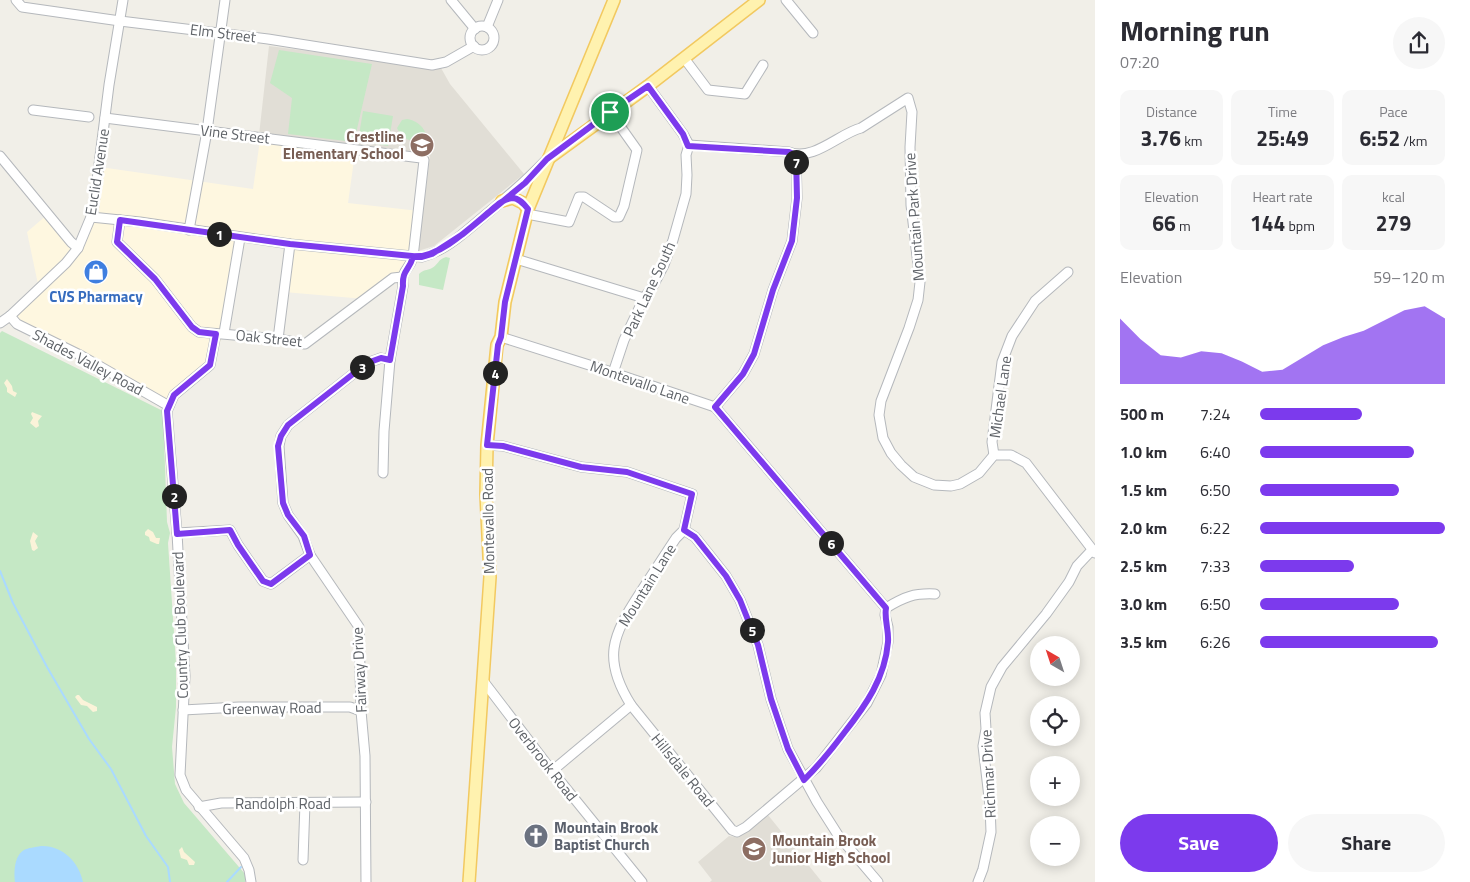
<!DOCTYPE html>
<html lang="en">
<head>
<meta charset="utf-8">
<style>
  :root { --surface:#fff; --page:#f7f7f7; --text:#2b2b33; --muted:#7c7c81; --accent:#7c3aed }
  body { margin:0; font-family:"Titillium Web",sans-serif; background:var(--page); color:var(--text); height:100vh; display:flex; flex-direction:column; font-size:19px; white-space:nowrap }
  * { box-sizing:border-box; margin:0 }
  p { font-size:16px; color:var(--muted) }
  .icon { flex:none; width:28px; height:28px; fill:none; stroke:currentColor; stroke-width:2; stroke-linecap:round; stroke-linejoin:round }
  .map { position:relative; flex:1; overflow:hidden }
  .sheet { display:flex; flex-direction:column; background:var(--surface); width:375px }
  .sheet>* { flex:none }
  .needle { width:32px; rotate:321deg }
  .tools { position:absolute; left:1030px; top:636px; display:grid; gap:10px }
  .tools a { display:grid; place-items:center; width:50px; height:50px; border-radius:50%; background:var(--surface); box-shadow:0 2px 12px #0003; font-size:25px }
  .pin { position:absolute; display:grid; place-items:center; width:42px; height:42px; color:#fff; margin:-21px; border:2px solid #fff; border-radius:50%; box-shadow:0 1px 5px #0007 }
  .km { position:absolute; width:25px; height:25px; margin:-12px; border-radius:50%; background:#222; color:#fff; font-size:14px; line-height:25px; text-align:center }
  .round { display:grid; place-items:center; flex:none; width:52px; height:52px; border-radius:26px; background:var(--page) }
  .summary { display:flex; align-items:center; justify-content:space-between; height:85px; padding:0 25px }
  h1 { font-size:28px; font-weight:700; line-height:38px }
  .metrics { display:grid; grid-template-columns:repeat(3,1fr); gap:8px; height:85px; padding:5px 25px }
  .metrics div { display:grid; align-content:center; border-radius:10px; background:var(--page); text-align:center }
  .metrics b { font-size:21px; font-weight:700 }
  .metrics small { font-size:14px; font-weight:400 }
  .metrics p { font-size:14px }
  .chart { height:140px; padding:10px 25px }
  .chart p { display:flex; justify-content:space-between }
  .chart svg { width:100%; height:90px; margin-top:5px; fill:var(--accent); opacity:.7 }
  .primary-button { display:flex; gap:10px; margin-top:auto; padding:10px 25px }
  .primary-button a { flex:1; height:58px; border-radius:30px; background:var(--accent); color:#fff; font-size:20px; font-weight:700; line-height:58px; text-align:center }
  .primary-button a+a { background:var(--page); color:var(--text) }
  ul { padding:0 25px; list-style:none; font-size:16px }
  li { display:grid; grid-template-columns:80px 60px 1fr; align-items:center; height:38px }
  li i { height:12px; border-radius:6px; background:var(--accent) }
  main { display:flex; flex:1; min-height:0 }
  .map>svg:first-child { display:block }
  .commercial { fill:#fef7e0 }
  .education { fill:#e1ded6 }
  .green { fill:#c5e8c5 }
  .sand { fill:#fbf3d9 }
  .water { fill:#aadaff }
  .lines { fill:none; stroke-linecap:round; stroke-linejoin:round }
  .stream { stroke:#aadaff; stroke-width:2 }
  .minor-casing { stroke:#b5b8bc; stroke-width:11 }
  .major-casing { stroke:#f2c960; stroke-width:14 }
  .minor { stroke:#fff; stroke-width:9 }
  .major { stroke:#fff2af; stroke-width:11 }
  .route-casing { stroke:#fff; stroke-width:10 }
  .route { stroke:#7c3aed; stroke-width:6 }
  .labels { text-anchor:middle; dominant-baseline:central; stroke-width:5; stroke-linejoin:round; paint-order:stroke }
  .street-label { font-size:15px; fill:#5f6368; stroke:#fff }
  .education-label { font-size:15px; font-weight:bold; fill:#785e54; stroke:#fff; text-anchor:end }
  .shop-label { font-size:15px; font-weight:bold; fill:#366cbe; stroke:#fff }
  .worship-label { font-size:15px; font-weight:bold; fill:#5b616d; stroke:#fff; text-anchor:start }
</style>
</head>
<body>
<main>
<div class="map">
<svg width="1095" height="882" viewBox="0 0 1095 882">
  <rect width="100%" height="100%" fill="#f1efe8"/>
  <!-- commercial -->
  <polygon class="commercial" points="260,140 355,153 348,203 419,211 413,257 393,278 365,299 284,292 290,244 240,238 224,333 210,365 175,403 17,324 10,316 39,289 27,232 48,214 78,248 94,206 100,167 253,189"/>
  <!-- education -->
  <g class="education">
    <polygon points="269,46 441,68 450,84 524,174 434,246 418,251 430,156 259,135"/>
    <polygon points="768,815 822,882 710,882 712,880 698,862 729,836 737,837"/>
  </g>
  <!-- green -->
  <g class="green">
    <polygon points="279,50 372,64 354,142 288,134 292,98 270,83"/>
    <polygon points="363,111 393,116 388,146 358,141"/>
    <path d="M407,119C416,120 426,128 426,137C414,146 402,139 397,128L402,120Z"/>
    <path d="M446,257L450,258L443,290L419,285V274C424,269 426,271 432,268C438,265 438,259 446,257Z"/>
    <polygon points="2,331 163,411 167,522 170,533 168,543 176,663 176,707 172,747 175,784 184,803 245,874 245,882 0,882 0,333"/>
  </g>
  <!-- sand -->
  <g class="sand">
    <polygon points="7,379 12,386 13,391 17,393 15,397 7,392 7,388 4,383"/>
    <polygon points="32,412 42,416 38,421 39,426 36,428 30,423 33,418 31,414"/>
    <polygon points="148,529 153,532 156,538 160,538 159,544 157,544 150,541 149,537 145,535 145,532"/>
    <polygon points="33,532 38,536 35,541 38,548 34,551 32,550 30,541"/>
    <polygon points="77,695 79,695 83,700 97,707 97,711 93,712 87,706 81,705 75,697"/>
    <polygon points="182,847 184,852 195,862 194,865 189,865 187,860 181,858 179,850"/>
  </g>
  <!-- water -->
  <path class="water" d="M41,846C62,845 79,862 83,882H15C14,872 14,856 24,850C28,848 35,847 41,846Z"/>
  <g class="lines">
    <!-- stream -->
    <g class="stream">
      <polyline points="0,571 13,603 47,667 89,739 111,769 146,836 168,867 170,882"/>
      <polyline points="227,882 241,867"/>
    </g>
    <defs>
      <g id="minor">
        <polyline points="16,0 22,7 120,21 268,39 432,65 446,62 474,46"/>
        <polyline points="451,0 475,29"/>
        <polyline points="786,0 813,33"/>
        <circle cx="482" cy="38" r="12"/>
        <polyline points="487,27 498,0"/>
        <polyline points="684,58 708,90 745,94 763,65"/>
        <polyline points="648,86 683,134 689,145"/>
        <polyline points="33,110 89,117"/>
        <path d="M105,118L421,158L424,160L413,257C409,271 401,269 403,286L390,360L384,431L383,473"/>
        <path d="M689,145L789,152C813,162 840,133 861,128L908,98L912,112L910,147L911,205L920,282L918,300L909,328L881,401L879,415L883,438L891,453L901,465L914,477L934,485L951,486L960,484L979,473L994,455H1011L1026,463L1095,553"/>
        <polyline points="0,156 71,242 78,248"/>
        <polyline points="527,214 569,222 579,197 584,197 614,217 619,217 624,206 637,150 610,112"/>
        <path d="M91,217L140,222L290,244L422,257C445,251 465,232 483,217C505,199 526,181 546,160"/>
        <polyline points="120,220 117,242 155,279 192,327 199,332 278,339 305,344 393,278 402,277"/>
        <polyline points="189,230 207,131 225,0"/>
        <polyline points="516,259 644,298"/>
        <polyline points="10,316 17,324 80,355 169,406"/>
        <polyline points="0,323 10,316 66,263 78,248 93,212 109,85 123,0"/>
        <polyline points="224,333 240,238"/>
        <polyline points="216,334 210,365 174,395 167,411 177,533 185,676 180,775 186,790 244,858 249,870 251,882"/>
        <polyline points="278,339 290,244"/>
        <polyline points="613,373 624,340 644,298 653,286 664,265 673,240 686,194 687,175 686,155 689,145"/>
        <polyline points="715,407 743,374 754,354 773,290 792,241 797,198 796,155"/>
        <path d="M487,445L503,446L581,467L627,472L692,494L684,530L676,538C664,556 652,575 640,593C612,636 602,659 631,705L732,830L737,832L746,827L816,768L867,703L881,675L888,642V627L885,615L886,608L715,407L605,370L501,337"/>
        <polyline points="994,455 992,442 1002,362 1012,336 1035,301 1068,272"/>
        <polyline points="684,530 695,537 726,576 740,600 758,645 771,699 788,749 817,802 838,835 878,882"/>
        <polyline points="177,533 230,530 238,545 263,581 271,584 310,555"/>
        <path d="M886,608C904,597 914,593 935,594"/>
        <polyline points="484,682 552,771 642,882"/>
        <polyline points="183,710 239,707 350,707 361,711"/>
        <polyline points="552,771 631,705"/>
        <polyline points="199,807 221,803 366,802"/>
        <polyline points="303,860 305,803"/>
        <polyline points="366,882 365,756 361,711 359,627 310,555 303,536 288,515 283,503 279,446 281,436 288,425 367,363 381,358 390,360"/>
        <polyline points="978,882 983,869 991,832 990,806 983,746 986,729 985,713 991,687 1002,667 1046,614 1069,582 1077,566 1092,550"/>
      </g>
      <g id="major">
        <polyline points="549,158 648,86 759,0"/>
        <polyline points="502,201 513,198 523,203 528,209"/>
        <polyline points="469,882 490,577 486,494 487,445 497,345 501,337 505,302 528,209 614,0"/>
      </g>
    </defs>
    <!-- minor casing -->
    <use href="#minor" class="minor-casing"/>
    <!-- major casing -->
    <use href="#major" class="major-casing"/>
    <!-- minor -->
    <use href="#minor" class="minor"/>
    <!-- major -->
    <use href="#major" class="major"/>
  </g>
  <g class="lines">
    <defs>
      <path id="route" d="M610,112L547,159L525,183L463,234L432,254L422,257L290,244L120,220L117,242L155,279L192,327L199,332L216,334L210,365L174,395L167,411L177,534L230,530L238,545L263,581L271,584L310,555L304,536L288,515L283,503L278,446L281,436L288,425L367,363L381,358L390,360L403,286C402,270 409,271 413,257C439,258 470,228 489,212C496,206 503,199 512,198C519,198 524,204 528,209L505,302L501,337L498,345L487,445L503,446L581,467L627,472L692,494L684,530L695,537L726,576L740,600L758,645L771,699L788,749L804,780C819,765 832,749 844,733C866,705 885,678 888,642C889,630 884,619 886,608L715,407L743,374L754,354L773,290L792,241L797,198L796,155L789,152L688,146L683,134L648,86L610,112"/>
    </defs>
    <!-- route casing -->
    <use href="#route" class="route-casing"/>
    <!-- route -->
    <use href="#route" class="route"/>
  </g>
  <!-- icons -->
  <defs>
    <symbol id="school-disc" viewBox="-11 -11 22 22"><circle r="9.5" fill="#8d6e63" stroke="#fff"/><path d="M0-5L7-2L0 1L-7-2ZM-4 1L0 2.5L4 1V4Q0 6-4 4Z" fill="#fff"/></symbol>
    <symbol id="shop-disc" viewBox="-11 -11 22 22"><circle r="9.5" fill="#3f7fe0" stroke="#fff"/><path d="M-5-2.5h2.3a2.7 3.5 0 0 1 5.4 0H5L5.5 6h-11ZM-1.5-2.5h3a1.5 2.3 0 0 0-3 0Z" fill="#fff"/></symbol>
    <symbol id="church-disc" viewBox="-11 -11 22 22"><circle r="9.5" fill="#6b7280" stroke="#fff"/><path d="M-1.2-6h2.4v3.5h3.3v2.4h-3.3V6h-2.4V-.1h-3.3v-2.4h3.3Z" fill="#fff"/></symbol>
  </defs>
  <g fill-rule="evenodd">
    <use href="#school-disc" x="408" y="131" width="28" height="28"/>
    <use href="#shop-disc" x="82" y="258" width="28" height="28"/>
    <use href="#church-disc" x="522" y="822" width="28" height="28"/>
    <use href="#school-disc" x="740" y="835" width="28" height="28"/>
  </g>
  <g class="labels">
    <!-- street labels -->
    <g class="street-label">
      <text transform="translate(223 33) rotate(7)">Elm Street</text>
      <text transform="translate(235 134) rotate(7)">Vine Street</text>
      <text transform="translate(97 172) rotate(-81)">Euclid Avenue</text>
      <text transform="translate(914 217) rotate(-94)">Mountain Park Drive</text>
      <text transform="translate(649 289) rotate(-65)">Park Lane South</text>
      <text transform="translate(269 338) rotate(6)">Oak Street</text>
      <text transform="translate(88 362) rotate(28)">Shades Valley Road</text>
      <text transform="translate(640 382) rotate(19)">Montevallo Lane</text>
      <text transform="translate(1000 397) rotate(-82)">Michael Lane</text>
      <text transform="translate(488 521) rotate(-91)">Montevallo Road</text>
      <text transform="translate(647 585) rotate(-58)">Mountain Lane</text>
      <text transform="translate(180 625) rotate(-92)">Country Club Boulevard</text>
      <text transform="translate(359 670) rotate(-93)">Fairway Drive</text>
      <text transform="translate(272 708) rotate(-1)">Greenway Road</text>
      <text transform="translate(543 759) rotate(52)">Overbrook Road</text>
      <text transform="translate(683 770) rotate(51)">Hillsdale Road</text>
      <text transform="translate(988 774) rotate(-93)">Richmar Drive</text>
      <text x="283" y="803">Randolph Road</text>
    </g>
    <!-- education labels -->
    <g class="education-label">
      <text x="404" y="136">Crestline<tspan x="404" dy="17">Elementary School</tspan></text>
      <text x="772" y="840" text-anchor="start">Mountain Brook<tspan x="772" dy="17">Junior High School</tspan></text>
    </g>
    <!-- shop labels -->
    <g class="shop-label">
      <text x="96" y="296">CVS Pharmacy</text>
    </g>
    <!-- worship labels -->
    <g class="worship-label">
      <text x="554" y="827">Mountain Brook<tspan x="554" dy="17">Baptist Church</tspan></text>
    </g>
  </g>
</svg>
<div class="tools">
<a><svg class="needle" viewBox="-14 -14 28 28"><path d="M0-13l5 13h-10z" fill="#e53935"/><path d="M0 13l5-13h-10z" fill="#7c7c81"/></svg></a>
<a><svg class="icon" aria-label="locate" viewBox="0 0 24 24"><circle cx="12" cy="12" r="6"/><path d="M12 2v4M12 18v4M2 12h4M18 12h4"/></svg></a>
<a>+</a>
<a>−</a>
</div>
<div class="pin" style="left:610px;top:112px;background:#1e9e55"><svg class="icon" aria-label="arrive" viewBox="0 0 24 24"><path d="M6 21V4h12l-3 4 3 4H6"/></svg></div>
<b class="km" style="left:219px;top:234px">1</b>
<b class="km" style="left:174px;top:496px">2</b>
<b class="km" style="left:362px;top:367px">3</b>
<b class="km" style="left:495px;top:373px">4</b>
<b class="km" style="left:752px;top:630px">5</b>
<b class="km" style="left:831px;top:543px">6</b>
<b class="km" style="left:796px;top:162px">7</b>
</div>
<section class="sheet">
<div class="summary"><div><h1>Morning run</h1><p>07:20</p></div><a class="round"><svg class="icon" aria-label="share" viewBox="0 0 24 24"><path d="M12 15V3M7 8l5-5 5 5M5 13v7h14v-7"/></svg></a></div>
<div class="metrics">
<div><p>Distance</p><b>3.76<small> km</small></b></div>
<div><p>Time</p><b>25:49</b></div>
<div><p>Pace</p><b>6:52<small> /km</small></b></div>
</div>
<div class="metrics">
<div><p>Elevation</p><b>66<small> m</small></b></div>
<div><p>Heart rate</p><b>144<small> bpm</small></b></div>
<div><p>kcal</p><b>279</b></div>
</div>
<div class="chart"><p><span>Elevation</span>59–120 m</p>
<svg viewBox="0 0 160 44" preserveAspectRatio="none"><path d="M0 44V12L10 22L20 30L30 31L40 28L50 29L60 33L70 38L80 37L90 31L100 25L110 21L120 18L130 13L140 8L150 6L160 12V44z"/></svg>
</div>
<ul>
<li><b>500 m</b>7:24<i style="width:55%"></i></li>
<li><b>1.0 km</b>6:40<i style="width:83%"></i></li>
<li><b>1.5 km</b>6:50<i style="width:75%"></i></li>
<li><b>2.0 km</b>6:22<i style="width:100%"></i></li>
<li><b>2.5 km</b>7:33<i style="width:51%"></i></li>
<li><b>3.0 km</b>6:50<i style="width:75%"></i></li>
<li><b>3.5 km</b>6:26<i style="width:96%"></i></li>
</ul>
<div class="primary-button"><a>Save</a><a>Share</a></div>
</section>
</main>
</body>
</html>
